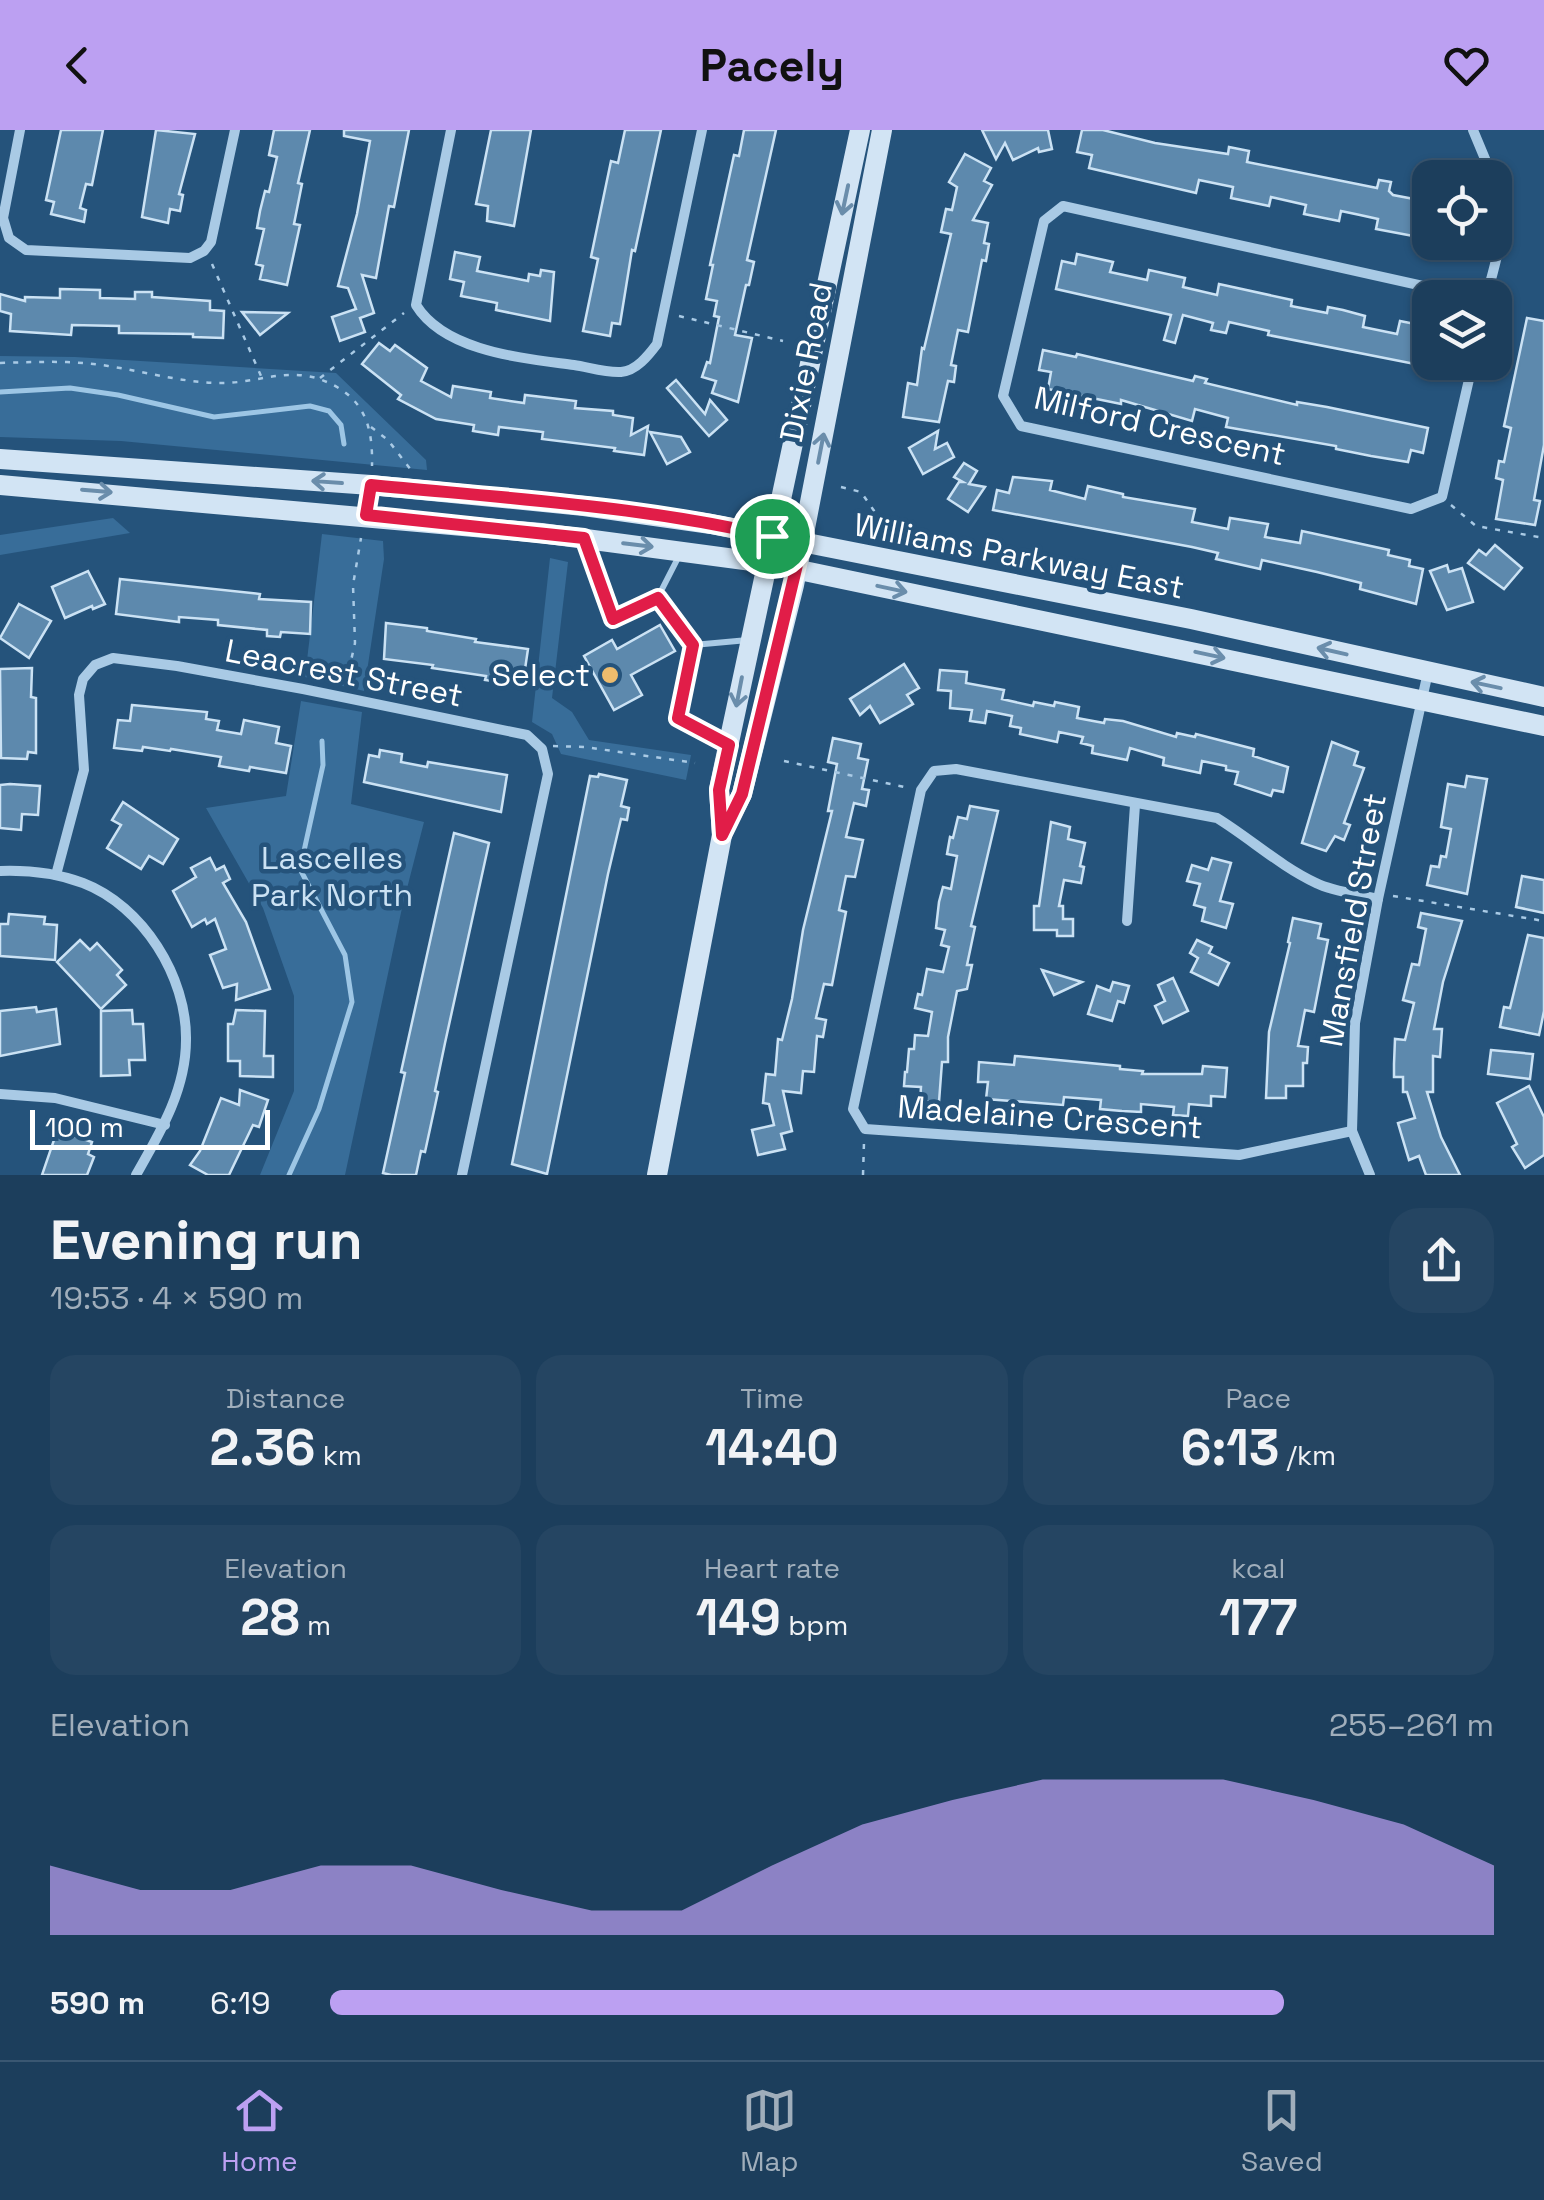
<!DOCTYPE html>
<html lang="en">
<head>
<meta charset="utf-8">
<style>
  :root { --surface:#1c3e5c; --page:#254562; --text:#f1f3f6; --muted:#a0aebb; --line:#3a5772; --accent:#bca0f2 }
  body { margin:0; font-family:"Space Grotesk",sans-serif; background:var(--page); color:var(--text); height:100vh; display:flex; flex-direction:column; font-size:38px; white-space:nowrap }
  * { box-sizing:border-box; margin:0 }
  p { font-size:32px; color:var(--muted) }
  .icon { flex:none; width:55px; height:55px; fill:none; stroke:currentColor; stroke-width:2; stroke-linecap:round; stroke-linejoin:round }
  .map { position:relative; height:1045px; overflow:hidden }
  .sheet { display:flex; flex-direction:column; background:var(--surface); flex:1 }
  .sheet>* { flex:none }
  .buttons { position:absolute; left:1412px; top:30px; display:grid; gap:20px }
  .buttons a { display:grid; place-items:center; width:100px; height:100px; border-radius:20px; background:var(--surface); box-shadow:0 2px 8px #0004,0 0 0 2px var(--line); font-size:50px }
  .scale { position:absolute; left:30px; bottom:25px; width:240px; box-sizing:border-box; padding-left:10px; border:5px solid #fff; border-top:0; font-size:28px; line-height:35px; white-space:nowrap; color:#fff; -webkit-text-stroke:8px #25537b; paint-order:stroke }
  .pin { position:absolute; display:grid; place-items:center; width:85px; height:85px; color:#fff; margin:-42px; border:5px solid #fff; border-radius:50%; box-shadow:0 2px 10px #0007 }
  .round { display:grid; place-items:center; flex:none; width:105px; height:105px; border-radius:30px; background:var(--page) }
  .head { display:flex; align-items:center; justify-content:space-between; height:170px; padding:0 50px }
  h1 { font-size:55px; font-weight:700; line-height:75px }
  .metrics { display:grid; grid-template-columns:repeat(3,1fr); gap:15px; height:170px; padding:10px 50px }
  .metrics div { display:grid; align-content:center; border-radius:25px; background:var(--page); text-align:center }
  .metrics b { font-size:50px; font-weight:700 }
  .metrics small { font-size:28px; font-weight:400 }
  .metrics p { font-size:28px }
  .chart { height:280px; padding:20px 50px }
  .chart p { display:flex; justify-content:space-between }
  .chart svg { width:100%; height:180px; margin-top:10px; fill:var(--accent); opacity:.7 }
  ul { padding:0 50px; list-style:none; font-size:32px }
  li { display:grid; grid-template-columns:160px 120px 1fr; align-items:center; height:75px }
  li i { height:25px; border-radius:12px; background:var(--accent) }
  header { display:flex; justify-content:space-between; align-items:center; height:130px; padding:0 50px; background:var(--accent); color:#111; font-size:45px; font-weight:700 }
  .tab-bar { display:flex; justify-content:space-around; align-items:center; height:140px; border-top:2px solid var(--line); background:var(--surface); font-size:28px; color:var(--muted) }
  .tab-bar a { display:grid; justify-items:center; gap:5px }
  .tab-bar .selected { color:var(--accent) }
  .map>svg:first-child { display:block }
  .green { fill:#386d99 }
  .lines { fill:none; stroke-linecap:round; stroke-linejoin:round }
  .stream { stroke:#9dc6e5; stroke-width:5 }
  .building { fill:#5d89ad; stroke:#cbe2f4; stroke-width:2.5 }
  .path { stroke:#a9cae5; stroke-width:2.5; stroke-dasharray:5 8; stroke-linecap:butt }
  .lane { stroke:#a9cae5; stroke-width:6 }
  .street { stroke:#a9cae5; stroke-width:10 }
  .secondary { stroke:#d2e4f4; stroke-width:20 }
  .oneway { stroke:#6a8dab }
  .route-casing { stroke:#fff; stroke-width:20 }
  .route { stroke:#e11d48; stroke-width:12 }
  .poi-dot { fill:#eebc6d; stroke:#25537b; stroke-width:4 }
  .labels { text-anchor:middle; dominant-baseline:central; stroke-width:9; stroke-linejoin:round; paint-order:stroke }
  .street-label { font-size:32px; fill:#fff; stroke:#25537b }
  .poi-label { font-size:32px; fill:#fff; stroke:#25537b; text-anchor:end }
  .park-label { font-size:32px; fill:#cbe2f4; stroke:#25537b }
</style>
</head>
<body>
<header><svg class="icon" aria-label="back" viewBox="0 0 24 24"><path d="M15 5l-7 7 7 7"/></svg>Pacely<svg class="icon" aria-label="heart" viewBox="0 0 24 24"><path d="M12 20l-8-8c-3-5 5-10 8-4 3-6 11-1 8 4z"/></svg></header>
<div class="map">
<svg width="1544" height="1045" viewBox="0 0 1544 1045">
  <rect width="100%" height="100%" fill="#25537b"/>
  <!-- green -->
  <g class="green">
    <polygon points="0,226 75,227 336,243 426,330 427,340 121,311 0,307"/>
    <polygon points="113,388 130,403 0,425 0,405"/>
    <polygon points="322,404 383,411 384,429 364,561 305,547"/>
    <polygon points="550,428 568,432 552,568 572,582 589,610 691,625 686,650 561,624 552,604 532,592"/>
    <polygon points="301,571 362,582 351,674 424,692 402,778 345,1045 260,1045 294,961 294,866 263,778 206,678 286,666"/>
  </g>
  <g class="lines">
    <!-- stream -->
    <g class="stream">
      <polyline points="0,262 70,258 118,265 214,287 310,276 329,281 341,295 344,314"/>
      <polyline points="289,1045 319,979 352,872 345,825 300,739 323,635 322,611"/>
    </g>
  </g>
  <!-- building -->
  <g class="building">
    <polygon points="61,0 103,0 92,55 86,54 80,78 86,80 84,92 51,84 54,72 46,70"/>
    <polygon points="156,0 195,4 179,64 183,65 180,81 170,79 168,93 142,87"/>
    <polygon points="274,0 310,0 298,53 302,54 294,94 300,95 287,155 260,149 263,136 256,134 264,99 257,98 260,81 265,61 269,62 277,27 269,25"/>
    <polygon points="344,0 409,0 394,77 389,76 376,148 362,145 374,183 360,188 365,202 340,211 332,187 356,179 348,158 338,156 357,84 370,11 344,6"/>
    <polygon points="491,0 531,0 514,96 487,91 488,76 476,74"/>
    <polygon points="625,0 661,0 635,121 632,120 620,194 612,193 610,206 583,201 598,129 591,127 611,31 618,33"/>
    <polygon points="744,0 776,0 747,130 754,132 749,155 746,155 735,205 752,208 738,272 712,263 716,251 702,247 707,232 710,233 719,187 714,186 717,171 706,169 713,135 710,135 734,25 739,26"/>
    <polygon points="982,0 1048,0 1052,19 1039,22 1038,18 1013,30 1005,13 996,29"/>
    <polygon points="1082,0 1103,0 1155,13 1228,24 1229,17 1249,21 1247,32 1377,58 1379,50 1391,52 1389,61 1393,65 1430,72 1424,108 1376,99 1378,89 1360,85 1341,81 1339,91 1304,84 1306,75 1271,67 1269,76 1231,68 1233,57 1199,50 1196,63 1089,38 1092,25 1077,22"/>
    <polygon points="965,24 991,38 984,51 992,55 973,90 988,93 984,113 989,114 986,131 982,130 968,202 958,200 951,235 956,236 954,252 948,251 939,292 903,287 908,253 917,255 922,218 924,219 951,104 941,102 946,79 952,80 957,57 949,52"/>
    <polygon points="455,122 480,127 477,141 528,151 529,144 540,146 541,140 554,142 550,191 496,180 497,173 461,166 464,152 450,149"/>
    <polygon points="1077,124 1113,132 1110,142 1147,150 1149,140 1185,148 1183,157 1217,165 1219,154 1292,170 1291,176 1327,183 1328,177 1343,180 1365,186 1363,197 1397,204 1400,191 1430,197 1430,237 1268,205 1269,201 1229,192 1226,203 1211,200 1213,193 1183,185 1175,213 1164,210 1171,185 1056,159 1062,131 1075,134"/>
    <polygon points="60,159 100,160 100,168 135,169 135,162 152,162 152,167 210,171 210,180 224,181 223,208 193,207 193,204 119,203 119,196 72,195 71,205 10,201 11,184 0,181 0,164 25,171 25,167 60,168"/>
    <polygon points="242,182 288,183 260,205"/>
    <polygon points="1527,188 1544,191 1544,315 1534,370 1540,371 1535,395 1496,389 1503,350 1496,348 1499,331 1504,332 1511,298 1504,296"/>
    <polygon points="379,213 390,221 395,215 427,238 421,251 451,267 453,256 491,262 490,268 524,273 525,265 576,271 575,278 613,281 613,285 633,288 631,305 648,296 644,325 614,321 615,318 542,309 543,302 499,297 498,305 473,301 474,295 436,289 398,269 401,265 362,234"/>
    <polygon points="1043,220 1076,227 1077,224 1193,251 1195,246 1207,249 1205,253 1297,275 1297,272 1327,277 1428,298 1423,323 1411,320 1408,332 1371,326 1336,319 1336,316 1226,297 1228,288 1195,279 1192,291 1121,270 1121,274 1048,259 1051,242 1039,240"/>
    <polygon points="676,250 705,284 710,270 727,290 709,306 667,258"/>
    <polygon points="938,301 935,319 947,313 954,327 923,344 909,318"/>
    <polygon points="650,302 681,307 690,322 667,334"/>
    <polygon points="964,333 977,341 969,354 985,357 968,382 948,369 959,352 963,352 954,347"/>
    <polygon points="1013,347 1052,351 1050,360 1085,369 1088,356 1123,364 1123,367 1195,379 1192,392 1228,399 1230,388 1268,394 1265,407 1300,413 1302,401 1389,420 1388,425 1410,430 1409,436 1423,439 1416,474 1360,459 1361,453 1317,442 1262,430 1260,439 1216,429 1218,423 1192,417 993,380 997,360 1009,363"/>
    <polygon points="1495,415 1522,438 1504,459 1468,433 1479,420 1486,425"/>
    <polygon points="1447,435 1449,442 1462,438 1473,472 1447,480 1430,441"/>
    <polygon points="88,441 105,474 93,479 92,476 65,488 52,457"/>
    <polygon points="120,449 260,464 259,469 311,472 310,504 281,502 280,507 267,506 267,500 218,495 218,490 179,487 179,492 116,484"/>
    <polygon points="19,474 51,491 29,528 0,508"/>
    <polygon points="386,493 427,498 427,501 476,509 475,512 528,519 524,546 520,555 485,550 486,546 432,538 433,535 384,529"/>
    <polygon points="660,495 675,521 631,545 642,565 614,580 584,526 612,510 617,519"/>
    <polygon points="904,534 919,558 907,565 913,574 880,593 870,576 860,585 850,569"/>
    <polygon points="32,538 31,567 36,568 36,623 28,622 27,629 1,628 0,539"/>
    <polygon points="940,540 967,542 966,553 1004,560 1002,569 1033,576 1034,572 1054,576 1055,572 1079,577 1077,588 1104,593 1105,589 1123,591 1176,607 1177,603 1195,607 1196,604 1254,619 1253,626 1288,637 1283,662 1273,660 1271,666 1235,654 1238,642 1226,640 1226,636 1202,631 1200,643 1163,635 1164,628 1130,618 1127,630 1092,623 1093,616 1081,613 1083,607 1059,602 1057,612 1020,604 1021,598 1010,596 1012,586 987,581 985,593 970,591 972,580 950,578 951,561 938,560"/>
    <polygon points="132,575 207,582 206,589 219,591 217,600 241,604 244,590 279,597 276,613 291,616 286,643 250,637 249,641 219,636 221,627 171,619 170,621 143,617 142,621 114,618 118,590 130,591"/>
    <polygon points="833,608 861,614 858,628 868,630 862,659 869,660 866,676 854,673 846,707 863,710 855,747 846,746 839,780 846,782 832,855 824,854 816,888 826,890 823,907 817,906 814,942 803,941 801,963 783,961 792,1001 781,1004 785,1019 758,1025 752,1000 774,995 769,974 763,973 766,944 775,945 778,909 782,910 792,869 803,800 832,681 828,681 837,634 828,632"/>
    <polygon points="1332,612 1358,622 1354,635 1364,638 1344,693 1350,695 1344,710 1335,706 1326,721 1302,713"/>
    <polygon points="380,620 402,624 401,632 427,637 428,632 507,645 501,682 364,652 369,625 379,627"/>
    <polygon points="599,644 627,650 621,676 629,678 627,690 621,689 608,744 547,1044 512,1034 590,646 598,647"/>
    <polygon points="1467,646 1487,649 1467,764 1427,755 1431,736 1439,737 1441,726 1446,727 1451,699 1441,697 1448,654 1465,657"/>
    <polygon points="10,654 40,656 38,685 22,684 21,700 0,698 0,655"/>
    <polygon points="123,672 178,709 163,734 149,726 141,739 107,718 121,695 112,690"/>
    <polygon points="970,676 998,681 971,796 975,797 967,835 972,835 967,859 957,861 948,907 948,932 942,932 939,972 920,971 921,957 904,956 905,942 907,942 909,919 914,919 915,905 928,906 932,882 915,878 918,864 922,865 927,839 943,842 949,817 941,815 945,800 936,798 939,772 943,757 951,759 957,726 947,724 950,707 953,708 958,687 967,689"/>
    <polygon points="1051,692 1070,697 1068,709 1085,713 1080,736 1084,737 1081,753 1064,750 1059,776 1063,776 1063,789 1073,789 1073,806 1057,806 1057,800 1034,800 1034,776 1039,776"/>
    <polygon points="454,703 489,713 445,913 435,961 438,962 425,1022 421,1021 416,1045 391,1045 383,1043 405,943 401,942"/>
    <polygon points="210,728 216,740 224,736 230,749 223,753 246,792 270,859 236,870 237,854 223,858 210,825 226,819 215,789 207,794 205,789 192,797 173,761 196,747 191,738"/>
    <polygon points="1212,728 1231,733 1220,771 1233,774 1226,798 1202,791 1205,778 1194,775 1200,754 1187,751 1192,735 1208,740"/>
    <polygon points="1522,746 1544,750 1544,783 1516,777"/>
    <polygon points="1421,783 1462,791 1443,852 1434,899 1442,899 1440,927 1433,926 1433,962 1427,962 1441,1007 1460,1045 1426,1045 1419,1026 1409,1030 1398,993 1415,988 1407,962 1403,962 1403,947 1394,947 1394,934 1395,909 1405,910 1414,873 1403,870 1412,834 1419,835 1426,799 1418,797"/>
    <polygon points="9,784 45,787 44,794 57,795 55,830 0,826 0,794 8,794"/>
    <polygon points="1293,788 1321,794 1318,808 1328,810 1314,882 1305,880 1298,916 1308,917 1307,933 1303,933 1303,956 1286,956 1286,968 1266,968 1269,902 1290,813 1288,812"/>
    <polygon points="1528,805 1544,808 1544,881 1539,905 1500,897 1504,877 1510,878"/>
    <polygon points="80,810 90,820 97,813 122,840 117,845 126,855 101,879 57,832"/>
    <polygon points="1197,810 1212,817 1209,823 1229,833 1218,855 1191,842 1198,828 1190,823"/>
    <polygon points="1042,840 1082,852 1054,865"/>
    <polygon points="1173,848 1188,881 1163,893 1155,876 1165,871 1158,855"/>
    <polygon points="1113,852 1129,856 1124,873 1118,871 1112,891 1088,884 1097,856 1110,861"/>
    <polygon points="36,877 37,882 56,879 60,914 0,926 0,881"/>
    <polygon points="132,880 133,894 143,894 145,930 129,930 130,945 101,946 101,881"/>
    <polygon points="236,880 265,881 264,926 273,926 273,947 240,946 240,931 228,931 228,894 233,894"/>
    <polygon points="1491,920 1533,924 1530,949 1488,944"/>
    <polygon points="1015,926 1120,936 1120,939 1143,941 1142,944 1202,944 1203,936 1227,938 1225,967 1211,966 1211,976 1189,974 1188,986 1173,985 1174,977 1141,974 1141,982 1122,981 1100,979 1101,970 1064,967 1063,975 986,969 988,952 978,952 979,932 1014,935"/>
    <polygon points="1529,956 1544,987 1544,1025 1525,1038 1512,1017 1517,1014 1497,973"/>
    <polygon points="240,960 268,970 259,997 253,995 229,1045 208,1045 190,1035 200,1021 221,968 239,975"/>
    <polygon points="66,1003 92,1012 88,1024 94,1027 87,1045 42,1045 56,1004 64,1007"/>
  </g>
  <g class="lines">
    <!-- path -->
    <g class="path">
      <polyline points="212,134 261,246"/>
      <polyline points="679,186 783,211"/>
      <path d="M0,233C37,232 72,230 108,236C147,242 183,253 223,253C256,253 288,237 322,250C364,266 373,295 372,336"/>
      <polyline points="320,248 404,183"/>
      <polyline points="371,297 388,310 411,340"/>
      <polyline points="841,357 861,362 877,385 872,404"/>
      <polyline points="1451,375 1476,396 1544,408"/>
      <polyline points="346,553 355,513 353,455 361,408"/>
      <polyline points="553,616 585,617 695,633"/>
      <polyline points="784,631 909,658"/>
      <polyline points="1393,766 1544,791"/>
      <polyline points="863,1045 864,1012"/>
    </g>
    <!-- lane -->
    <g class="lane">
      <polyline points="587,414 613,489 658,467 693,515 678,588 726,614"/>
      <polyline points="658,467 680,424"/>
      <polyline points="693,515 748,510"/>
    </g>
    <!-- street -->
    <g class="street">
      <polyline points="20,0 3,88 9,108 26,120 190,128 204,121 211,112 235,0"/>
      <path d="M451,0L416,175C445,222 523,228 574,235C588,237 606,243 621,242C636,241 648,226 657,214L702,0"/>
      <polyline points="1473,0 1493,48"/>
      <path d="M1486,168C1496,129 1511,91 1495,52"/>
      <polyline points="1473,232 1442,367 1411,379 1021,296 1003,266 1044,91 1063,76 1477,168"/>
      <path d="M0,741C28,740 56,743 83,753C143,776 187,847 186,910C186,960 160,1003 136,1045"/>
      <polyline points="56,745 84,640 79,565 83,549 95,535 113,528 177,536 303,559 527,605 542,619 548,644 462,1045"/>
      <polyline points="1127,791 1135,675"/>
      <polyline points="0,964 55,968 165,995"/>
      <path d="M1352,1001L1239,1025L865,999L853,979L921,660L934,641L956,639L1217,688C1251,709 1280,736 1316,753C1334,762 1358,764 1378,769"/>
      <polyline points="1370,1045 1352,1001 1355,893 1378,769 1428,542"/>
    </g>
    <!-- secondary -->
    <g class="secondary">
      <polyline points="0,329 371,355 584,376 711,394 1191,489 1544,567"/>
      <polyline points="0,355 541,403 766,433 1544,596"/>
      <polyline points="722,703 742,664 794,455 882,0"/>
      <polyline points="657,1045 722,705 719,659 860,0"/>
    </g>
  </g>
  <!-- one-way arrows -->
  <defs><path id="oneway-shaft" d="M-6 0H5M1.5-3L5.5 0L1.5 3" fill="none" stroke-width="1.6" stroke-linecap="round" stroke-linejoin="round" transform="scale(2.5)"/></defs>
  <g class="oneway">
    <use href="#oneway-shaft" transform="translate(845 70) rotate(102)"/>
    <use href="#oneway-shaft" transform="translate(821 318) rotate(-79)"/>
    <use href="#oneway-shaft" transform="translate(327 352) rotate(-176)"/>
    <use href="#oneway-shaft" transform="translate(97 361) rotate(5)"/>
    <use href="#oneway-shaft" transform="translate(638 415) rotate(7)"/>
    <use href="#oneway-shaft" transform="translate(892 459) rotate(12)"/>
    <use href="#oneway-shaft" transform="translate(1332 521) rotate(-167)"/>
    <use href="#oneway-shaft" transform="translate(1210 525) rotate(12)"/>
    <use href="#oneway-shaft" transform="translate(1486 555) rotate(-168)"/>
    <use href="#oneway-shaft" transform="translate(739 562) rotate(101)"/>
  </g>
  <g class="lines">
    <defs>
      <path id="route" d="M371,355C514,369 662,377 802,414L742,664L722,705L719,660L729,615L678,588L693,515L658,468L613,489L584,408L366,385Z"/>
    </defs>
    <!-- route casing -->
    <use href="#route" class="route-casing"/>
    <!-- route -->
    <use href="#route" class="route"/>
  </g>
  <!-- markers -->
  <circle class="poi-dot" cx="610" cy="545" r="10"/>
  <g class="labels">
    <!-- street labels -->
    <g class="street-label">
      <text transform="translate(806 232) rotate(-79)">Dixie Road</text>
      <text transform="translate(1160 296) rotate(13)">Milford Crescent</text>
      <text transform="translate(1019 426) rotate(11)">Williams Parkway East</text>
      <text transform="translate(344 543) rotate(11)">Leacrest Street</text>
      <text transform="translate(1353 790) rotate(-80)">Mansfield Street</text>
      <text transform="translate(1050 987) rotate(4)">Madelaine Crescent</text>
    </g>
    <!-- poi labels -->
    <g class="poi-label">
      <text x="590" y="545">Select</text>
    </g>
    <!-- park labels -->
    <g class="park-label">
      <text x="332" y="728">Lascelles<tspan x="332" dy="37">Park North</tspan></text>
    </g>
  </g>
</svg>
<div class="buttons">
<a><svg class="icon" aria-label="locate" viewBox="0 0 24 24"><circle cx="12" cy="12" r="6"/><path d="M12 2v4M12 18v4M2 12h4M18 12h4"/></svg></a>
<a><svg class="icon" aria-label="layers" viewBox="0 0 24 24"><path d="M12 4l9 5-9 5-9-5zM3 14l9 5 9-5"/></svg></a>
</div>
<div class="scale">100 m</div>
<div class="pin" style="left:772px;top:406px;background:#1e9e55"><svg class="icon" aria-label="arrive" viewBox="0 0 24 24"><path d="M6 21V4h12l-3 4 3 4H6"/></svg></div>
</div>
<section class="sheet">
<div class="head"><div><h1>Evening run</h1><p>19:53 · 4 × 590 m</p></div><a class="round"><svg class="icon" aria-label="share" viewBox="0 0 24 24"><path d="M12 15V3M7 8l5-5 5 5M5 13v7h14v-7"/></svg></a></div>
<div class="metrics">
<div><p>Distance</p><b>2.36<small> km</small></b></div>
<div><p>Time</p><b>14:40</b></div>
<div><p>Pace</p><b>6:13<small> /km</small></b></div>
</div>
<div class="metrics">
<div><p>Elevation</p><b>28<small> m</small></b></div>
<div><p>Heart rate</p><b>149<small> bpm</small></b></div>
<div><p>kcal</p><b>177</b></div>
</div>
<div class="chart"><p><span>Elevation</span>255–261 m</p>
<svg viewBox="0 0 160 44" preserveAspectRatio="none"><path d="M0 44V27L10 33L20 33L30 27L40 27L50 33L60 38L70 38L80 27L90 17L100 11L110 6L120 6L130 6L140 11L150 17L160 27V44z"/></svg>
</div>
<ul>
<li><b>590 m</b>6:19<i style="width:82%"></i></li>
</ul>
</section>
<nav class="tab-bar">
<a class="selected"><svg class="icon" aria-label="home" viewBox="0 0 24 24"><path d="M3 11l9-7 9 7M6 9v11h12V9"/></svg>Home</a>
<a><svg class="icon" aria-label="map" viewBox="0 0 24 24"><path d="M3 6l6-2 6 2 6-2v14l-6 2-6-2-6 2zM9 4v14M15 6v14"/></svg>Map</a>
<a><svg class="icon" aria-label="saved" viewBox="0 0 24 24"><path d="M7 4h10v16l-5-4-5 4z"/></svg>Saved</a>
</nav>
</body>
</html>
